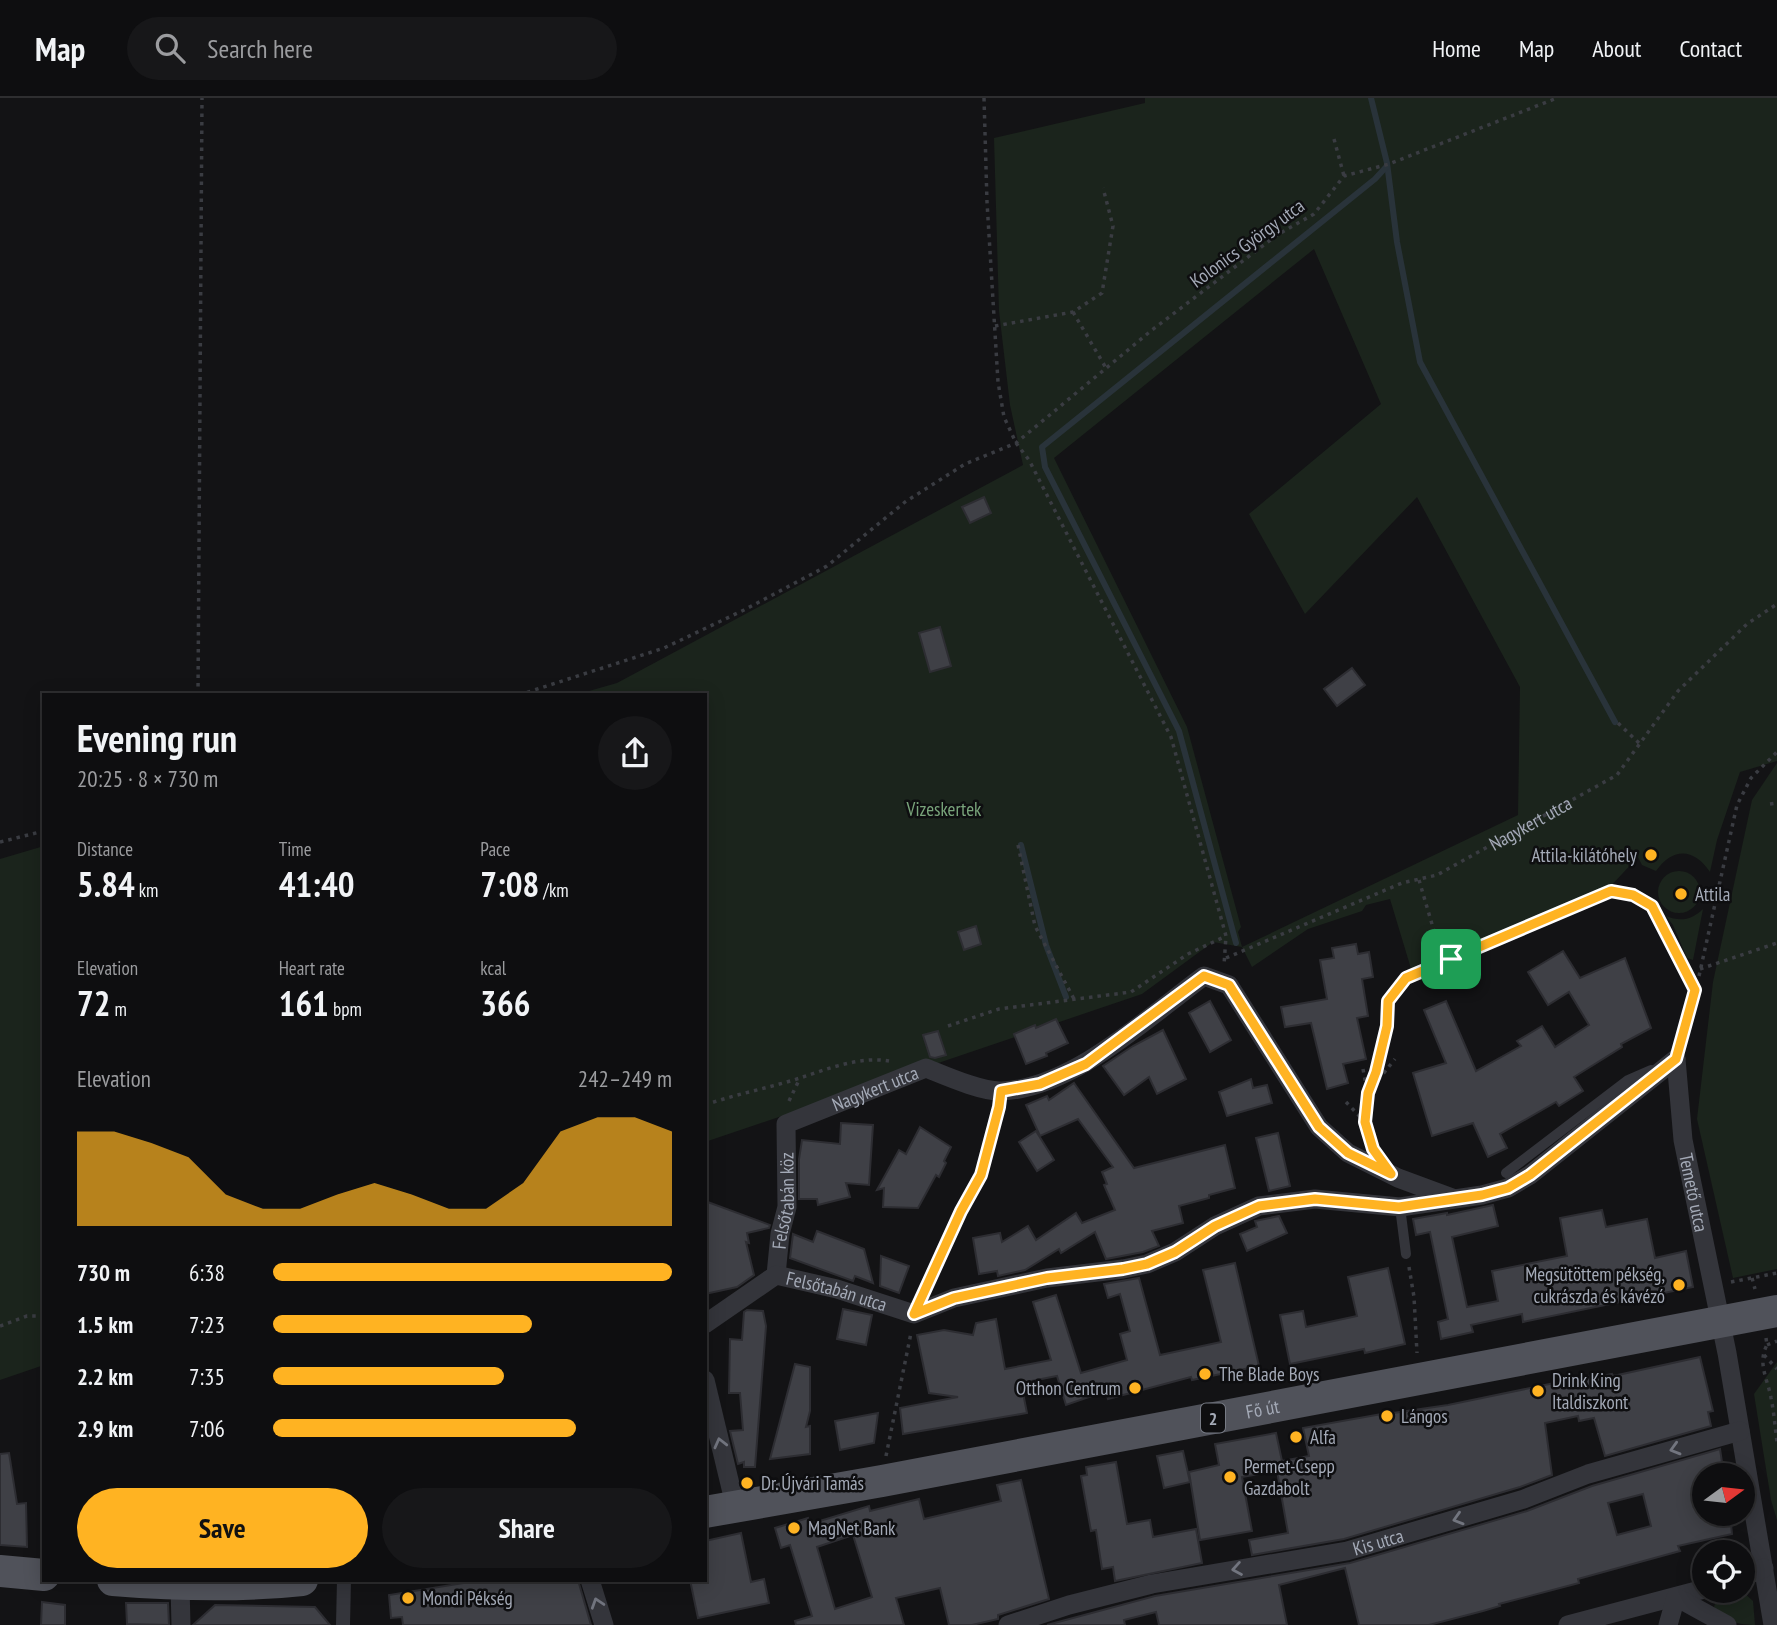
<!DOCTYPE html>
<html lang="en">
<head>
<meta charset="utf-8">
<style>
  :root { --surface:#0e0e10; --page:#171719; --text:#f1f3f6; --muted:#9b9c9f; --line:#2e2e30; --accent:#ffb322 }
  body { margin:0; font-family:"PT Sans Narrow",sans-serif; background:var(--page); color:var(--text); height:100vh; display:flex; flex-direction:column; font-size:26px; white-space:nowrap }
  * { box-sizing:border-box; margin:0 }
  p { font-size:23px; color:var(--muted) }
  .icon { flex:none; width:38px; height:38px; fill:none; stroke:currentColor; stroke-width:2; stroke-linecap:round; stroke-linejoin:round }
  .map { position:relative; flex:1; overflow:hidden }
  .drawer { position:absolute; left:42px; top:595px; width:665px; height:889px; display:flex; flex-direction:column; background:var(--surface); border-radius:0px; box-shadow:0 4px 18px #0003,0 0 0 2px var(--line) }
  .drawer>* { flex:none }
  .needle { width:46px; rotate:75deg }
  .fabs { position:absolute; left:1692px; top:1365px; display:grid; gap:14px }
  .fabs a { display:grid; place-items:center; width:63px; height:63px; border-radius:50%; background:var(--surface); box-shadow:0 4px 18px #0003,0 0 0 2px var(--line); font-size:35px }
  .pin { position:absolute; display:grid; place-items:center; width:60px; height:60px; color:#fff; margin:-30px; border-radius:14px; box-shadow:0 4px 10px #0006 }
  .round { display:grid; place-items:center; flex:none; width:74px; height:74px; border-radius:37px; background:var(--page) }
  .head { display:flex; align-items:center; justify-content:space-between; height:119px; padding:0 35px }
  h1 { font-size:38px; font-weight:700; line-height:52px }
  .metrics { display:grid; grid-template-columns:repeat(3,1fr); gap:10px; height:119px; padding:7px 35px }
  .metrics div { display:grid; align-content:center }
  .metrics b { font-size:35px; font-weight:700 }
  .metrics small { font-size:19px; font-weight:400 }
  .metrics p { font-size:19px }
  .chart { height:196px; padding:14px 35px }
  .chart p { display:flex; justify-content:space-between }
  .chart svg { width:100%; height:126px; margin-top:7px; fill:var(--accent); opacity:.7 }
  .primary-button { display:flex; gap:14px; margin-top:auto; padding:14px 35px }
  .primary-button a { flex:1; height:80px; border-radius:42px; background:var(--accent); color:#111; font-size:28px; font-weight:700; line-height:80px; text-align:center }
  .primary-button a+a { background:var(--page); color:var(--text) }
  ul { padding:0 35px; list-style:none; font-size:23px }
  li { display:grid; grid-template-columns:112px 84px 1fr; align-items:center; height:52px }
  li i { height:18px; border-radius:9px; background:var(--accent) }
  header { display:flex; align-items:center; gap:42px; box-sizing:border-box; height:98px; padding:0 35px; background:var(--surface); border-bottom:2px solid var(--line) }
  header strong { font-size:33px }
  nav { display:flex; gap:38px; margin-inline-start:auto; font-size:24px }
  .search { width:490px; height:63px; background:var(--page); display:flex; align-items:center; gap:18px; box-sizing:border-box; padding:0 24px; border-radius:38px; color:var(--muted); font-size:26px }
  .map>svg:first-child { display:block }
  .green { fill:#1b241c; fill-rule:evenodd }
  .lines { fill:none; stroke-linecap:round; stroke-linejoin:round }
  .stream { stroke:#29333a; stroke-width:6 }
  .building { fill:#3f4046; stroke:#2d2d32; stroke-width:2; fill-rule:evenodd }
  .path { stroke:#3a3c42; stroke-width:3.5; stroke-dasharray:3.5 5; stroke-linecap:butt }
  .service { stroke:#34353b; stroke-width:10 }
  .pedestrian { stroke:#34353b; stroke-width:14 }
  .minor { stroke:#34353b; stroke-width:19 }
  .primary { stroke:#50525a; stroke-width:32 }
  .oneway { stroke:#72757f }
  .route-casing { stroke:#fff; stroke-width:14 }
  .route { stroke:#ffb322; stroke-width:9 }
  .poi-dot { fill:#ffb322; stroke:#0e0e10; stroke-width:2.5 }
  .labels { text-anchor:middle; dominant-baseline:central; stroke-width:5; stroke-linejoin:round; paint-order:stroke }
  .shield { fill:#0e0e10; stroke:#777b85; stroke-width:2 }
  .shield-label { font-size:18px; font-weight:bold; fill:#a4aab7 }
  .street-label { font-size:19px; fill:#a4aab7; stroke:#0e0e10 }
  .park-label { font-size:19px; fill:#79a47b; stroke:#0e0e10 }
  .poi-label { font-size:19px; fill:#a4aab7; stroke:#0e0e10; text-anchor:start }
</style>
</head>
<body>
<header>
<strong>Map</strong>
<div class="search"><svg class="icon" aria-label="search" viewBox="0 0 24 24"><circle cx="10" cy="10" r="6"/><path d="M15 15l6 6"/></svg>Search here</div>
<nav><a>Home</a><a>Map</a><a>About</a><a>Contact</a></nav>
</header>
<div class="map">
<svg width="1777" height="1527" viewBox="0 0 1777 1527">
  <rect width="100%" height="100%" fill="#131315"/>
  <!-- green -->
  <g class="green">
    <path d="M1145,0H1777V663L1740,674L1717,742L1710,774C1694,750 1673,749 1656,773L1642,767L1638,759L1607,792L1412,874L1390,801L1366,807L1362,813L1308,831L1252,869L1242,849L1213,844L1142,896L705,1044V597H575L617,585L1023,367L1010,307L999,213L994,40L1145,5ZM1314,151L1381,306L1249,416L1305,516L1417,399L1520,589L1518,717L1242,849L1238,834L1241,829L1187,629L1054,360Z"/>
    <polygon points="1777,665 1777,1171 1733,1180 1697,1021 1713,884 1752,702"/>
    <polygon points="44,748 44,1267 0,1282 0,761"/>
    <circle cx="1679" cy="794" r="21"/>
    <path d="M1703,811L1693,862L1687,860L1673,827L1666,818C1680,824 1692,822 1703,811Z"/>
    <polygon points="1777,1264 1777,1422 1771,1402 1754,1296"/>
    <path d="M1744,1495L1753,1503L1755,1527C1740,1527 1722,1523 1714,1509L1716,1502Z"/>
  </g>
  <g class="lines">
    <!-- stream -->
    <g class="stream">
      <polyline points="1371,0 1387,65 1397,144 1420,264 1615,624"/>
      <polyline points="1021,747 1046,847 1066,899"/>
      <polyline points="1236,845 1179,633 1045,369 1042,349 1375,81 1387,68"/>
    </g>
  </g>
  <!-- building -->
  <g class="building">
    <polygon points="984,399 991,415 970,425 962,409"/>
    <polygon points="940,529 951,568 930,574 919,535"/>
    <polygon points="1352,570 1365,587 1337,608 1324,591"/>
    <polygon points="976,828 981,846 964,852 958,834"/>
    <polygon points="1356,846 1358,856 1369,854 1373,879 1362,881 1368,918 1357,920 1366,961 1343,966 1348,985 1327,991 1311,925 1285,929 1281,909 1327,901 1320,862 1334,860 1332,850"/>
    <polygon points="1563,853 1580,880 1625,860 1651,930 1621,946 1622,949 1574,979 1583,993 1559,1008 1556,1004 1500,1036 1507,1050 1488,1059 1473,1025 1432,1038 1413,975 1446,965 1424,912 1446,903 1476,973 1521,948 1517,943 1542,928 1555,949 1589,927 1569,894 1548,907 1528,874"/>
    <polygon points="1210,903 1231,942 1210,954 1189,915"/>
    <polygon points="1056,921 1068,945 1046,955 1047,958 1026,966 1014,936 1035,927 1036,930"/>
    <polygon points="1163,932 1186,981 1157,996 1149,979 1124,997 1103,968 1133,948"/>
    <polygon points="938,933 946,957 935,960 930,959 923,937"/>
    <polygon points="1251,981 1253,990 1267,987 1272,1005 1227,1018 1219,994"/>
    <polygon points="1074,985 1134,1070 1225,1047 1235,1090 1209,1097 1209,1100 1179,1108 1183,1125 1152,1133 1159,1148 1143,1154 1106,1161 1095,1134 1061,1155 1059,1151 1025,1172 998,1178 997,1173 979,1176 973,1140 1000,1135 1002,1144 1028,1128 1036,1142 1076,1115 1082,1125 1115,1112 1104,1087 1107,1086 1102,1074 1113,1069 1078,1021 1040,1038 1026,1007 1047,998 1049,1002"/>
    <polygon points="841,1025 873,1027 869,1087 846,1085 850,1099 818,1107 817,1101 799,1101 799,1061 802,1042 840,1046"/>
    <polygon points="920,1029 951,1049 944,1063 946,1065 939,1079 936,1077 918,1110 883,1109 884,1090 877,1092 899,1052 906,1056"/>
    <polygon points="1036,1033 1054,1062 1037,1073 1019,1044"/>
    <polygon points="1278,1035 1290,1088 1269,1093 1256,1040"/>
    <polygon points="705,1103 770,1127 769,1130 747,1135 749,1145 746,1144 754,1177 737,1189 705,1196"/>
    <polygon points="1493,1107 1498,1128 1452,1139 1467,1209 1498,1203 1492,1173 1567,1158 1560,1120 1602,1112 1606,1129 1647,1121 1655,1160 1686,1153 1693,1189 1523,1224 1522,1216 1471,1227 1473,1234 1441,1241 1438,1224 1448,1221 1430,1134 1416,1137 1413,1121 1447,1115 1447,1117"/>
    <polygon points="1279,1118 1287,1135 1247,1153 1240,1136 1257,1129 1255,1123"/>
    <polygon points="817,1133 864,1151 873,1185 855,1178 853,1183 790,1160 793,1136 813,1144"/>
    <polygon points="881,1158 909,1168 899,1195 880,1188"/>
    <polygon points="1235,1165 1259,1268 1192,1282 1191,1279 1108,1301 1106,1293 1066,1307 1057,1278 1021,1285 1027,1315 903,1336 900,1310 958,1299 929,1295 917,1237 944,1232 973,1237 976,1225 996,1221 1005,1271 1051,1262 1033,1204 1056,1197 1081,1275 1127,1262 1120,1236 1130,1233 1120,1196 1108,1200 1104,1186 1139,1180 1160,1257 1221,1244 1203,1172"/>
    <polygon points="1388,1170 1405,1246 1365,1255 1364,1251 1290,1266 1280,1217 1303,1213 1306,1229 1357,1218 1348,1179"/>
    <polygon points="843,1211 872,1217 866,1247 837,1241"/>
    <polygon points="747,1212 763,1213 766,1228 755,1369 744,1369 744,1364 738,1366 730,1333 743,1332 740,1295 729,1295 730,1241 742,1242 744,1214"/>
    <polygon points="1700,1259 1713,1313 1708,1314 1711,1328 1605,1358 1594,1320 1579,1323 1578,1318 1545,1325 1552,1377 1520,1389 1344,1441 1252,1457 1249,1442 1288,1435 1277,1373 1242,1379 1252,1433 1200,1442 1189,1374 1219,1367 1215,1346 1276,1335 1282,1363 1309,1358 1303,1330 1393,1314 1393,1315 1448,1307 1598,1276 1598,1279 1612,1276 1613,1278"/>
    <polygon points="795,1266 810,1269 810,1313 806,1329 810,1328 810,1356 770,1361"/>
    <polygon points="878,1315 874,1345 840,1352 835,1323"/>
    <path d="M1720,1351L1724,1377H1704V1416H1730L1732,1436L1678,1448L1680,1453L1578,1481L1579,1485L1499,1506L1500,1508L1483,1513L1429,1527H1359L1345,1470L1279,1487L1287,1527H1159L1156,1514L1124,1522L1125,1527H1047L1155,1498L1350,1465L1527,1413L1592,1388ZM1643,1396L1651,1428L1617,1437L1608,1405Z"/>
    <polygon points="1183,1353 1190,1384 1164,1390 1157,1358"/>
    <polygon points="9,1355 17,1406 26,1405 27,1449 0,1447 0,1356"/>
    <polygon points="1116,1364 1127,1426 1150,1422 1153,1439 1196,1431 1202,1465 1115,1483 1113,1469 1102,1471 1096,1432 1091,1433 1081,1378 1087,1377 1086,1369"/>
    <path d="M1021,1382L1049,1501L998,1517V1521L972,1527H949L940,1490L896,1500L904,1527H796L795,1523L812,1518L790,1447L781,1450L775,1430L808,1420L810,1426L869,1408L870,1413L919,1401L924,1421L1001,1403L997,1387ZM853,1437L872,1499L835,1511L817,1449Z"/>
    <polygon points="741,1435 751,1484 764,1481 769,1505 698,1520 690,1482 705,1482 705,1443"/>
    <polygon points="482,1482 578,1482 591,1527 403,1527 402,1519 391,1520 389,1497"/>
    <polygon points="42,1504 65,1507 65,1527 41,1527"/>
    <polygon points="126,1505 168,1505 169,1527 127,1526"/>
    <polygon points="215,1507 315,1509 330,1527 193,1527"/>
  </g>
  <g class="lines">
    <!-- path -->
    <g class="path">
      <polyline points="984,0 987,104 998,284 1004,319 1016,345 1029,362 1171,639 1226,838 1224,867"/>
      <polyline points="1334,41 1344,78"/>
      <polyline points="1073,214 1106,270"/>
      <polyline points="995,228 1073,214 1102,195 1113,128 1103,90"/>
      <polyline points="198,597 202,0"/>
      <polyline points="519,597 664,550 744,512 827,468 905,404 965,366 1016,345 1152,232 1277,137 1314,116 1344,78 1389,66 1557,0"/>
      <polyline points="1618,625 1640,646"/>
      <polyline points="1770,706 1777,705"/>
      <polyline points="0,744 44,733"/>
      <polyline points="1018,747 1035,828 1074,901"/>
      <polyline points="1419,782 1434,833 1450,861"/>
      <path id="s1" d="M1226,860L1402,785L1437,777L1617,677L1678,593L1747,526L1777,506"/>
      <polyline points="1700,871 1777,845"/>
      <polyline points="1699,878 1737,707 1751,680 1777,654"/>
      <polyline points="948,928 999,911 1131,894 1188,856 1226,838"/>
      <polyline points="1363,971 1367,993"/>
      <polyline points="1368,995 1376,974 1387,928 1388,903 1406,880 1611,793 1633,797 1652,808 1690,881"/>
      <polyline points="789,1003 800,980"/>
      <polyline points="1346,1004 1365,1024"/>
      <path d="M705,1007C736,996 769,990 800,980C827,971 860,958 889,963"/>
      <path d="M1372,1046C1358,1001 1368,995 1395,961"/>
      <polyline points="967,1102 981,1077 998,1011"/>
      <polyline points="1409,1169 1414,1199 1417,1255"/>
      <polyline points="1752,1180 1755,1191"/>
      <polyline points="1731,1184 1777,1175"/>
      <polyline points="0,1228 27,1218 44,1218"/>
      <path d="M1766,1240L1767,1247C1757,1265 1768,1282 1771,1300C1774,1314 1775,1329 1777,1344"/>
      <polyline points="1767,1247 1777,1243"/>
      <polyline points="1764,1257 1777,1271"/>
      <polyline points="886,1358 911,1235"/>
    </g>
    <!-- service -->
    <g class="service">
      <polyline points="1674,962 1695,893"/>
      <polyline points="1506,1075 1628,982 1651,972"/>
      <polyline points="1400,1109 1406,1156"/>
      <polyline points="915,1215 961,1113"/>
    </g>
    <!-- pedestrian -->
    <polyline class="pedestrian" points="343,1527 344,1482"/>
    <!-- minor -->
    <g class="minor">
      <path id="s2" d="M1676,961L1683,1042L1727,1255L1773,1527"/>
      <path id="s3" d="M776,1177L780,1136L787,1109L786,1026L926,970C946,978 982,994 1002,993C1073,990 1148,919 1204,878L1229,887L1319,1029L1348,1055L1398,1080L1452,1100"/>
      <path id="s4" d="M705,1226L776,1177L837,1191L914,1216L954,1200L1047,1180L1123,1171L1147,1166L1175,1154L1215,1128L1259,1108L1315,1101L1400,1109L1482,1097L1508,1090L1530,1077L1676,961"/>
      <polyline points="705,1282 735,1407"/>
      <polyline points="1743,1479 1764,1470"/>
      <polyline points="590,1482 604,1527"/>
      <polyline points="180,1488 181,1527"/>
      <path id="s5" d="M1008,1527L1069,1507L1152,1486L1347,1453L1524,1401L1588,1376L1740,1333"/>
      <polyline points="1568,1527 1704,1491"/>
      <polyline points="1668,1527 1676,1499 1727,1527"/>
    </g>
    <!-- primary -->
    <g class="primary">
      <path id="s6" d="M705,1414L882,1383L1777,1213"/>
      <polyline points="0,1473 44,1477"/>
      <path d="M113,1482C177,1487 238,1489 302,1482"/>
    </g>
  </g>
  <!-- one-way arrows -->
  <defs><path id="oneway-chevron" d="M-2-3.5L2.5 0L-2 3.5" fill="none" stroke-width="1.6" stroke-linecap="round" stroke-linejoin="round" transform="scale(1.75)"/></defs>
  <g class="oneway">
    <use href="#oneway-chevron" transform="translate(720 1345) rotate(-104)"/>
    <use href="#oneway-chevron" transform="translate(1675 1351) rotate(164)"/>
    <use href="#oneway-chevron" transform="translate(1458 1421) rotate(163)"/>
    <use href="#oneway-chevron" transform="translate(1237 1471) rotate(170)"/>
    <use href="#oneway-chevron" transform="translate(597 1505) rotate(-108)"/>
  </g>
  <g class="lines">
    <defs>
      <polygon id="route" points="1611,793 1633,797 1652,808 1695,892 1676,961 1530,1077 1508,1090 1482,1097 1399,1109 1315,1101 1259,1108 1215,1128 1175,1154 1147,1166 1123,1171 1047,1180 954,1200 914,1216 961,1113 981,1077 999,1009 1001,993 1040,986 1086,966 1204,878 1229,887 1319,1029 1348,1055 1391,1076 1373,1051 1365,1024 1368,995 1376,974 1387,928 1388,903 1406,880"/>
    </defs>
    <!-- route casing -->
    <use href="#route" class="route-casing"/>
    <!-- route -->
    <use href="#route" class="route"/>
  </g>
  <!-- markers -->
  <g class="poi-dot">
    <circle cx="1651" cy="757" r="7"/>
    <circle cx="1681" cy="796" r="7"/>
    <circle cx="1679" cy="1187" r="7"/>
    <circle cx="1205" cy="1276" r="7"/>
    <circle cx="1135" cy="1290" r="7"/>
    <circle cx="1538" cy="1293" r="7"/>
    <circle cx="1387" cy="1318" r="7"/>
    <circle cx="1296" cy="1339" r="7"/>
    <circle cx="1230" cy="1379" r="7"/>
    <circle cx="747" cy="1385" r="7"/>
    <circle cx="794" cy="1430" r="7"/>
    <circle cx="408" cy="1500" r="7"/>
  </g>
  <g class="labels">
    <!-- shield labels -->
    <rect class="shield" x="1201" y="1305.5" width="24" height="29" rx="5"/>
    <g class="shield-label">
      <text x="1213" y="1320">2</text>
    </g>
    <!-- street labels -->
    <g class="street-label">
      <text transform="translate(1247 145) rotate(-36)">Kolonics György utca</text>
      <text stroke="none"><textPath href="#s1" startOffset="334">Nagykert utca</textPath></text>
      <text stroke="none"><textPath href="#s3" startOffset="248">Nagykert utca</textPath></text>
      <text stroke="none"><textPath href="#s2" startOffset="135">Temető utca</textPath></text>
      <text stroke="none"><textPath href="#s3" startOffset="75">Felsőtabán köz</textPath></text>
      <text stroke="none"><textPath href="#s4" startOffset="149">Felsőtabán utca</textPath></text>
      <text stroke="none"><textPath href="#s6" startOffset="567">Fő út</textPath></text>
      <text stroke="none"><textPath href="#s5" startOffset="380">Kis utca</textPath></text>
    </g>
    <!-- park labels -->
    <g class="park-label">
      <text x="944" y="711">Vizeskertek</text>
    </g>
    <!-- poi labels -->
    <g class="poi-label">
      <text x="1637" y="757" text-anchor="end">Attila-kilátóhely</text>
      <text x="1695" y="796">Attila</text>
      <text x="1665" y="1176" text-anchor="end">Megsütöttem pékség,<tspan x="1665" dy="22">cukrászda és kávézó</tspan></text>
      <text x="1219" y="1276">The Blade Boys</text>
      <text x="1552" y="1282">Drink King<tspan x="1552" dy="22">Italdiszkont</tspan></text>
      <text x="1121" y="1290" text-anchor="end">Otthon Centrum</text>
      <text x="1401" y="1318">Lángos</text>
      <text x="1310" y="1339">Alfa</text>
      <text x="1244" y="1368">Permet-Csepp<tspan x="1244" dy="22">Gazdabolt</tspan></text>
      <text x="761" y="1385">Dr. Újvári Tamás</text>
      <text x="808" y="1430">MagNet Bank</text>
      <text x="422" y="1500">Mondi Pékség</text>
    </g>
  </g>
</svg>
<div class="fabs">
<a><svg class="needle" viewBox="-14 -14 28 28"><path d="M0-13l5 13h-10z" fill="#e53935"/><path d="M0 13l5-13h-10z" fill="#9b9c9f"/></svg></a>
<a><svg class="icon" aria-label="locate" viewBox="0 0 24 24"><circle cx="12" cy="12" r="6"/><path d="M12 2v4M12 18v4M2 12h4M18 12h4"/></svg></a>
</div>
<div class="pin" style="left:1451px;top:861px;background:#1e9e55"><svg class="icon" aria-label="arrive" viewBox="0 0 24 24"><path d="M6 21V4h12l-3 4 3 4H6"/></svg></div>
<section class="drawer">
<div class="head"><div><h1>Evening run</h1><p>20:25 · 8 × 730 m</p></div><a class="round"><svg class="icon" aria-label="share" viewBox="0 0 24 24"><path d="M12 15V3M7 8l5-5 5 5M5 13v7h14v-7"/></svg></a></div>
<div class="metrics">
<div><p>Distance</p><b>5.84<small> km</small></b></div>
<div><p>Time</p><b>41:40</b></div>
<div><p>Pace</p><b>7:08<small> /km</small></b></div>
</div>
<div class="metrics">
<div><p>Elevation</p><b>72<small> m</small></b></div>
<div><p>Heart rate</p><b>161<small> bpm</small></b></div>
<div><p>kcal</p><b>366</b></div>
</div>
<div class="chart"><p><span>Elevation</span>242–249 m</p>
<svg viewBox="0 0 160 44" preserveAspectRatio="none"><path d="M0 44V11L10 11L20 15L30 20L40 33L50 38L60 38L70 33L80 29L90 33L100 38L110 38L120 29L130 11L140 6L150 6L160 11V44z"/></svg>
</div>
<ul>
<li><b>730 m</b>6:38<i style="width:100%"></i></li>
<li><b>1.5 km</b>7:23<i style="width:65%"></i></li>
<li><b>2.2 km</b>7:35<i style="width:58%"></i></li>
<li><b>2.9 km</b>7:06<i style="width:76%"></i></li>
</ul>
<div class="primary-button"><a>Save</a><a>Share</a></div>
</section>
</div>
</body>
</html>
